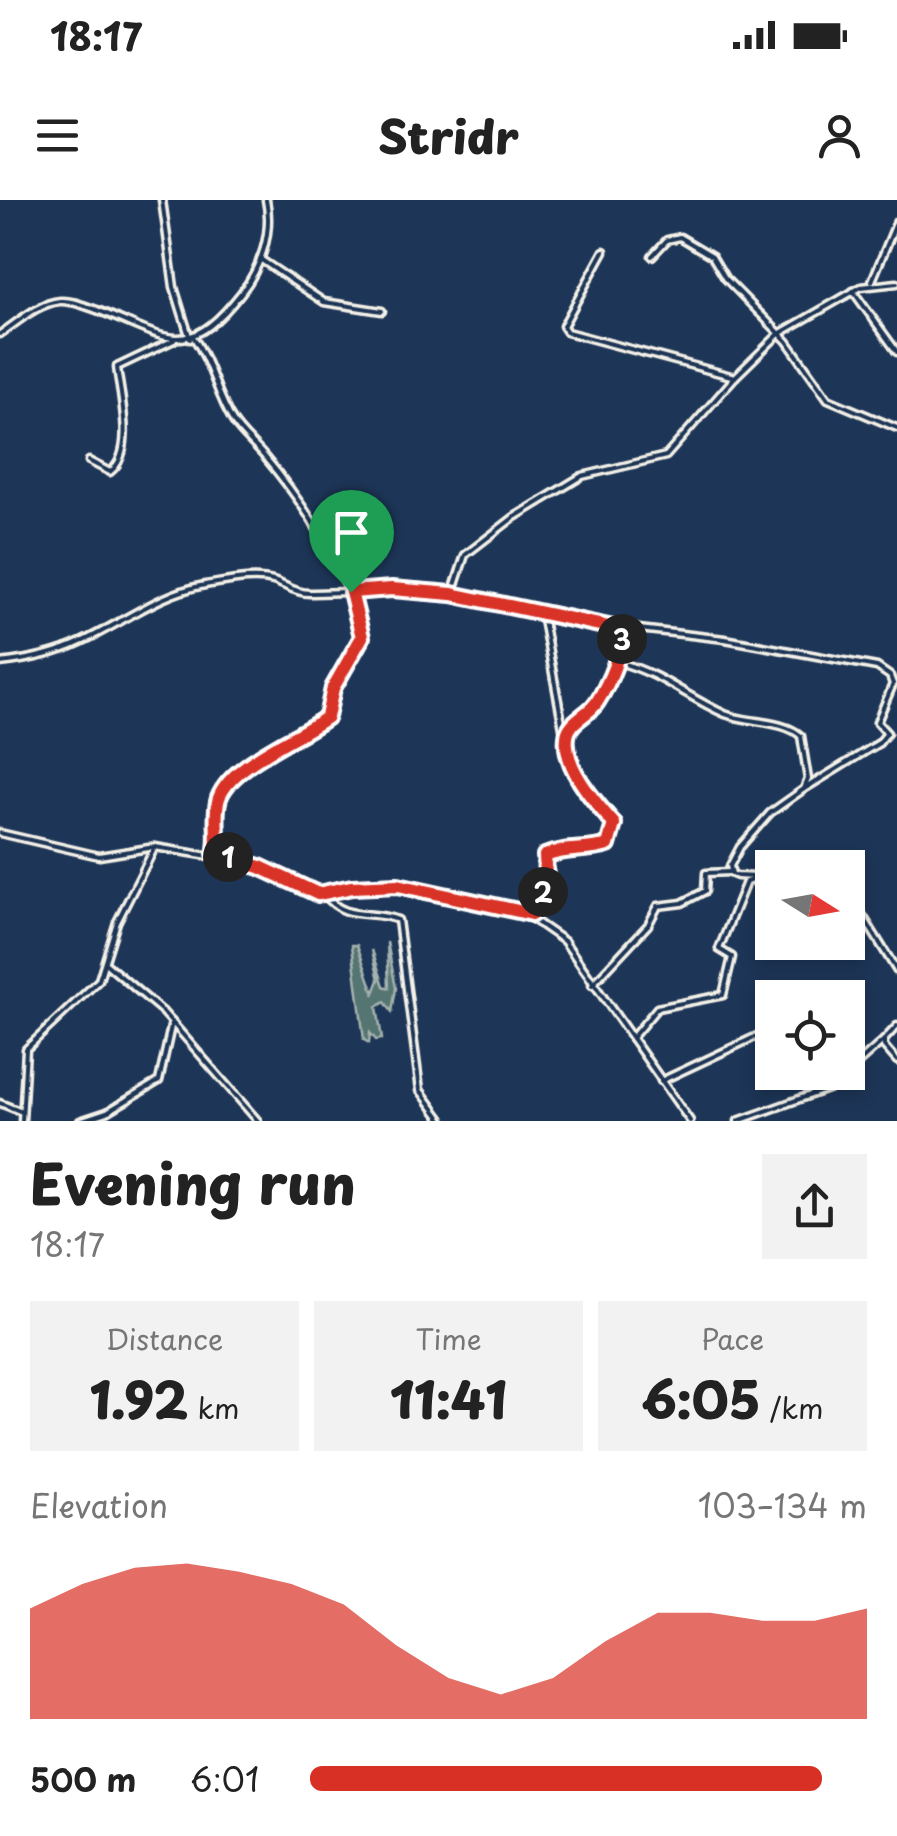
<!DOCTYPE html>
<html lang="en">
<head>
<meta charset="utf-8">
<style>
  :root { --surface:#fff; --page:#f2f2f2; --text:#222; --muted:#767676; --accent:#d93025 }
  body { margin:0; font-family:"Playpen Sans",sans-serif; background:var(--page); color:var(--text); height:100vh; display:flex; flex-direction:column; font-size:38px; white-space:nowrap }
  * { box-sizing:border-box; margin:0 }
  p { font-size:32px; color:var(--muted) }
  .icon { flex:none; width:55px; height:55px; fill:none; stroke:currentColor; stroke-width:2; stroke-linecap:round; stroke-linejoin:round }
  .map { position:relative; height:921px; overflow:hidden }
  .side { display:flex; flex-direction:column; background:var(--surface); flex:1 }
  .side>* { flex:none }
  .needle { width:65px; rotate:101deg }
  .buttons { position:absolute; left:755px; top:650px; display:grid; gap:20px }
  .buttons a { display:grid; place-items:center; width:110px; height:110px; border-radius:0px; background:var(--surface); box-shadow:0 5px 15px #0003; font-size:50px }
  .pin { position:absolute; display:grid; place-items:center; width:85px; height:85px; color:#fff; margin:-102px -42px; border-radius:50% 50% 50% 0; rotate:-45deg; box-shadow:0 0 10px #0007 }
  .pin .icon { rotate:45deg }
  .km { position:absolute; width:50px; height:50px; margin:-25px; border-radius:50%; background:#222; color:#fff; font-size:28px; line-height:50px; text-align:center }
  .round { display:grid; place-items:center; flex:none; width:105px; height:105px; border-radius:0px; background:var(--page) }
  .headline { display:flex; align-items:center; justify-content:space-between; height:170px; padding:0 30px }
  h1 { font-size:55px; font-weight:800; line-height:75px }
  .figures { display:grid; grid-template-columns:repeat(3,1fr); gap:15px; height:170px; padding:10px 30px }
  .figures div { display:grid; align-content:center; border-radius:0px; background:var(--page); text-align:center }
  .figures b { font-size:50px; font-weight:800 }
  .figures small { font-size:28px; font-weight:400 }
  .figures p { font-size:28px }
  .chart { height:280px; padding:20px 30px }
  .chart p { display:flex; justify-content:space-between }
  .chart svg { width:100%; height:180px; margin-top:10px; fill:var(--accent); opacity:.7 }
  ul { padding:0 30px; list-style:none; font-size:32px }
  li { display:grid; grid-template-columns:160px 120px 1fr; align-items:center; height:75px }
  li i { height:25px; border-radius:12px; background:var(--accent) }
  .status { display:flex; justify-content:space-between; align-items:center; height:70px; padding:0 50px; background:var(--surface); direction:ltr }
  .status svg { height:28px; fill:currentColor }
  header { display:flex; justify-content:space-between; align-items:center; height:130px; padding:0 30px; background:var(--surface); font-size:45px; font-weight:800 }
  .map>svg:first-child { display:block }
  .green { fill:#557472; stroke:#a4b2ad; stroke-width:2.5 }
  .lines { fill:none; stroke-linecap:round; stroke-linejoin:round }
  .minor-casing { stroke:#f4f1e8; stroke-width:11 }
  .minor { stroke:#1d3557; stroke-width:4 }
  .route-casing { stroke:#fff; stroke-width:20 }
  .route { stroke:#d93025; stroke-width:12 }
</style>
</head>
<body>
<div class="status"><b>18:17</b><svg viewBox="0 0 49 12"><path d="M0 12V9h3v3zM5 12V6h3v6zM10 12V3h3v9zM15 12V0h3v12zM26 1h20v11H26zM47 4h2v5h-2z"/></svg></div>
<header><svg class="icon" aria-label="menu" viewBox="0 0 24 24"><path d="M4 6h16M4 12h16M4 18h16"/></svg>Stridr<svg class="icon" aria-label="person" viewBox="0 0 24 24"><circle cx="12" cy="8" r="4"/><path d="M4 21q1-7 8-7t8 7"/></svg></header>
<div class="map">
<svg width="897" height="921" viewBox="0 0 897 921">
  <rect width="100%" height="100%" fill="#1d3557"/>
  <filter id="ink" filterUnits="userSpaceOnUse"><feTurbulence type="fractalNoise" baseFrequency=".01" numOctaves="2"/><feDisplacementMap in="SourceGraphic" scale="20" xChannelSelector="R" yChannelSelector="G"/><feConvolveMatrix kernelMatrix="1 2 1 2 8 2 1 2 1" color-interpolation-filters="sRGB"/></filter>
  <g filter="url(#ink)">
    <!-- green -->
    <polygon class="green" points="387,742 396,788 392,812 385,802 377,807 382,839 376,840 370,833 369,843 364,840 352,745 357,745 374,793 379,780 372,750 384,786 389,788"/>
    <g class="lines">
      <defs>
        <g id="minor">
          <polyline points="162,0 174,87 190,139"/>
          <polyline points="604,51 563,126 567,132 735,177"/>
          <polyline points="652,56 667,40 680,37 712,56 725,78 787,141 828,199 897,228"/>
          <polyline points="260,59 324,102 382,111"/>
          <polyline points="872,81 897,21"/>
          <polyline points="853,91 897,152"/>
          <path d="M0,134C18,122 38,103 60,101C72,100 85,106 97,110C167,137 186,163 241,93C261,68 273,32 266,0"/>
          <path d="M194,138C213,166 216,194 233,221C241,234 254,244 264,256C304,303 352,376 362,437L333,488L326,519C297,535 230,567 219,599C213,617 220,636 215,654"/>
          <path d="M89,261L110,272C136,252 120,195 117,167L174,140"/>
          <polyline points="452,394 570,421 725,439 877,467 890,476 893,484 877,522 887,533 879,543 804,589"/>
          <path d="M618,462C663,474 686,497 725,514C747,523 784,520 801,536L808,579L804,589L770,613L740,647L730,666L732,674L737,676L772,678"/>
          <path d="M0,463C27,460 56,454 81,442C122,423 160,393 205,385C226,382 253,375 273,381C286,385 295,393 309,393C356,392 404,390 452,394L465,355L513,318L582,276L666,256L735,177L779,134L861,87L897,83"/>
          <polyline points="568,532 599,498 618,462 623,430"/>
          <polyline points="0,633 99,656 155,647"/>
          <polyline points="848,692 897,771"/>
          <path d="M325,695C345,722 372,709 398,720L420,890L443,921"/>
          <path d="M528,714H532C545,696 547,679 545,656C566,647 585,652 608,645L613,624L569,560L542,414"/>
          <polyline points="105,763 163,812 258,921"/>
          <polyline points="592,785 648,725 658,706 682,703 705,691 706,673 730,672"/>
          <polyline points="897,826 884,840 884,846 897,861"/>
          <polyline points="632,838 657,808 723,795 732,757 719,749 746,682 753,680"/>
          <polyline points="661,881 772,829"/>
          <polyline points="0,903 22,912"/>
          <polyline points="22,921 26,849 99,780 117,722 155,647 245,662 318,694 352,687 398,685 518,709 564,741 690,921"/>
          <polyline points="80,921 107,912 159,881 172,822"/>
          <polyline points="738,921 830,888 884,840"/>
        </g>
      </defs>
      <!-- minor casing -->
      <use href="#minor" class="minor-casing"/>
      <!-- minor -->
      <use href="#minor" class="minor"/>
    </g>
  </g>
  <g class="lines" filter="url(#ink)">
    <defs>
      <path id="route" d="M392,389L452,394L623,430C620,457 611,480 597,502C589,515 568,521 567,537C563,567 595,602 614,624L608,645C585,652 566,647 545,656C547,679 545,696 532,714L398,685L352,687L318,694L260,667L215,654C220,636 213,616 219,598C232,563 299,538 327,517L333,488L362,437L351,392Z"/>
    </defs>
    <!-- route casing -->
    <use href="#route" class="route-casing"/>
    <!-- route -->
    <use href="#route" class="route"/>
  </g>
</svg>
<div class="buttons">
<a><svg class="needle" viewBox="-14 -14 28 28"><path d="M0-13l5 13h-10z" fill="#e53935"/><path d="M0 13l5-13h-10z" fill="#767676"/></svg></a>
<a><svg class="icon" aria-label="locate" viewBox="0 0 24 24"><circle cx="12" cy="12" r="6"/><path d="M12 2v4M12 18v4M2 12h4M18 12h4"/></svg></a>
</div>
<div class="pin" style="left:351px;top:392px;background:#1e9e55"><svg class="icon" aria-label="arrive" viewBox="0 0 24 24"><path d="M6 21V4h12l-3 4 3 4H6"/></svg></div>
<b class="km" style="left:228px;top:657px">1</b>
<b class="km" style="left:543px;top:692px">2</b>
<b class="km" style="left:622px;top:439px">3</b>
</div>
<section class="side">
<div class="headline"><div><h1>Evening run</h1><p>18:17</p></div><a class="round"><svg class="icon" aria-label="share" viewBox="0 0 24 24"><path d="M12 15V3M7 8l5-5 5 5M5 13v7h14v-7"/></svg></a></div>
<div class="figures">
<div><p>Distance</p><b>1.92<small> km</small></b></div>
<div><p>Time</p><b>11:41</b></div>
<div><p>Pace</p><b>6:05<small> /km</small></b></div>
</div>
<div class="chart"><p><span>Elevation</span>103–134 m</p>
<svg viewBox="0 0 160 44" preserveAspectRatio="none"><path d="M0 44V17L10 11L20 7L30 6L40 8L50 11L60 16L70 26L80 34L90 38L100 34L110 25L120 18L130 18L140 20L150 20L160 17V44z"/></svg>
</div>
<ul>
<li><b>500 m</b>6:01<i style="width:92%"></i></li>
</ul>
</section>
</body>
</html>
